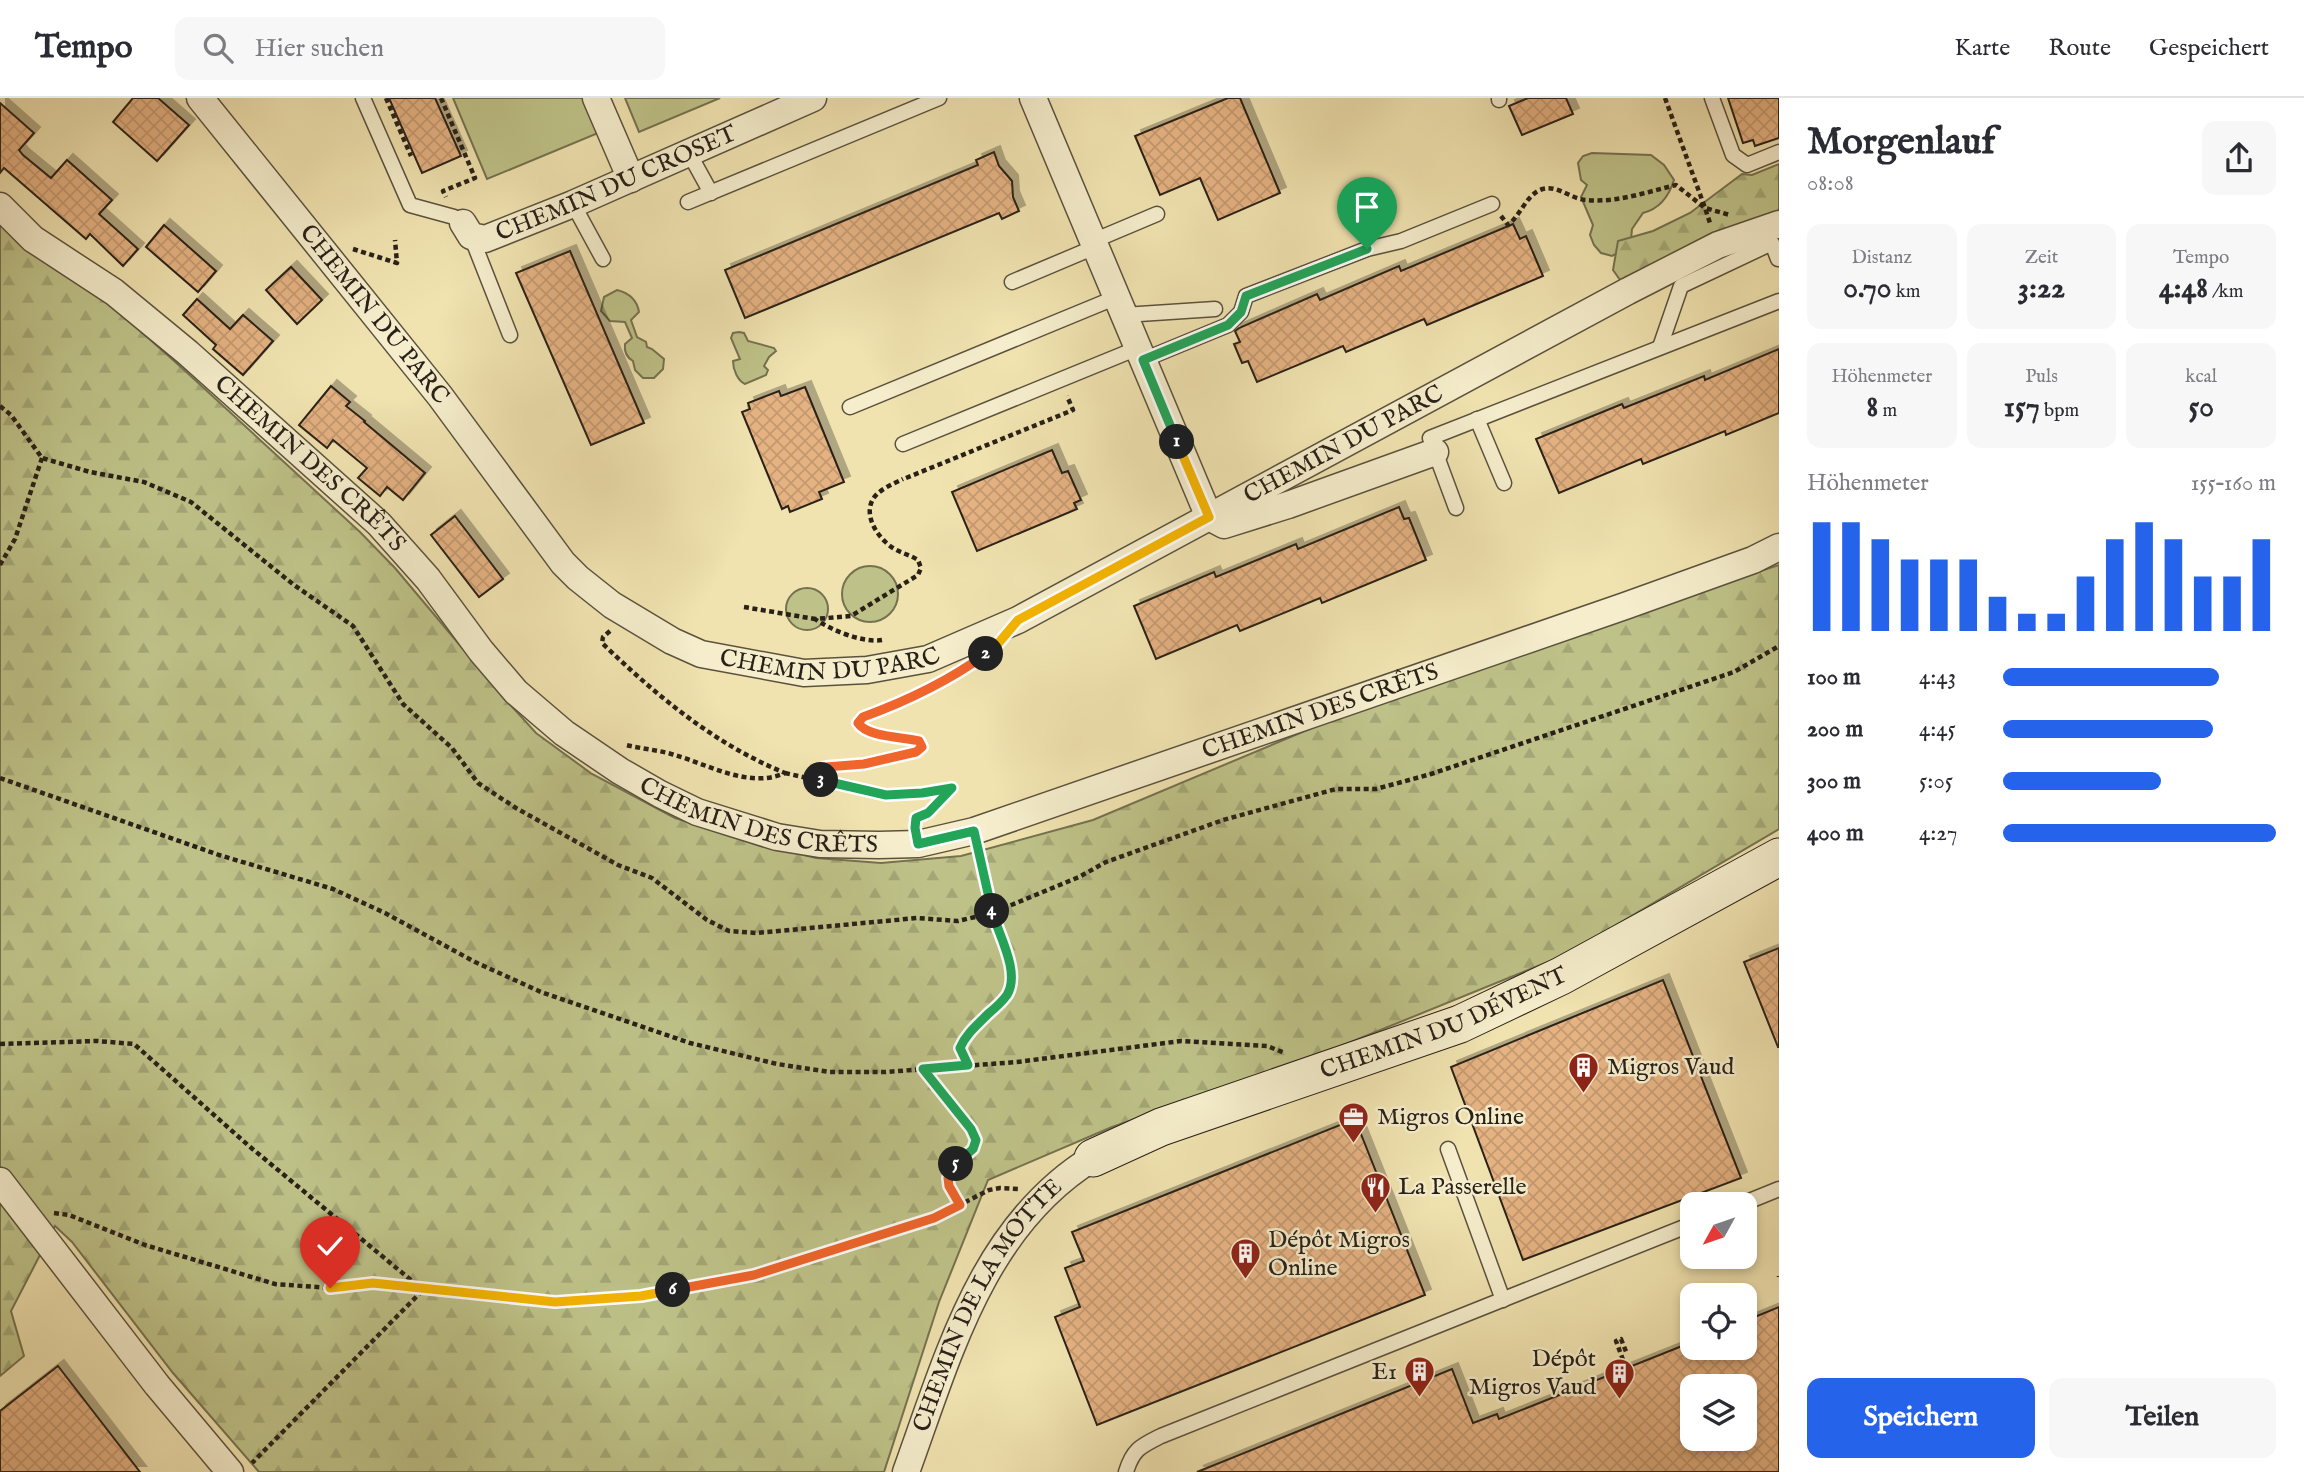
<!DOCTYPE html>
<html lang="de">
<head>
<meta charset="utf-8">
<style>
  :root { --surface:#fff; --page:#f7f7f7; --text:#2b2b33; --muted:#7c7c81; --line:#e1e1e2; --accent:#2563eb }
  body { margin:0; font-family:"IM FELL English",serif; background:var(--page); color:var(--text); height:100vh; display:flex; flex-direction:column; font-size:26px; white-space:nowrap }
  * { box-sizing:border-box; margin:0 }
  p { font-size:23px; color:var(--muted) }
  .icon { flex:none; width:38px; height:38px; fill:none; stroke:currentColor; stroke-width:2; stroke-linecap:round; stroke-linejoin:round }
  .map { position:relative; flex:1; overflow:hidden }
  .side { display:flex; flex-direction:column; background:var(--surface); width:525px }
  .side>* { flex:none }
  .needle { width:46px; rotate:230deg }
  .buttons { position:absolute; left:1680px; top:1094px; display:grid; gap:14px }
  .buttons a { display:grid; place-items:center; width:77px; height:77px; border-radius:14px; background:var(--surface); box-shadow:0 4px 10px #0003; font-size:35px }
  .pin { position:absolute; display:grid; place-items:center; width:60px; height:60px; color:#fff; margin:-72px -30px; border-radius:50% 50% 50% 0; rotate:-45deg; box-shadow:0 0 7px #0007 }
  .pin .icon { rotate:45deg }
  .km { position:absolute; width:35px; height:35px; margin:-18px; border-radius:50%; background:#222; color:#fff; font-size:19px; line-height:35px; text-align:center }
  .round { display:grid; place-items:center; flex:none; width:74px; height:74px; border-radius:14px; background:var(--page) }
  .head { display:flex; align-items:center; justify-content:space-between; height:119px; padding:0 28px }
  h1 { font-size:38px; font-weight:800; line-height:52px }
  .metrics { display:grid; grid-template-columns:repeat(3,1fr); gap:10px; height:119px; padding:7px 28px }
  .metrics div { display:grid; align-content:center; border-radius:14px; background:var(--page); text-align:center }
  .metrics b { font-size:30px; font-weight:800 }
  .metrics small { font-size:19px; font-weight:400 }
  .metrics p { font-size:19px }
  .chart { height:196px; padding:14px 28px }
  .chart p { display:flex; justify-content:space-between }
  .chart svg { width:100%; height:126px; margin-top:7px; stroke:var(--accent); stroke-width:6 }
  .primary-button { display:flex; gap:14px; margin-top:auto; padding:14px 28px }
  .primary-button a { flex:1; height:80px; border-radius:14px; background:var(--accent); color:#fff; font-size:28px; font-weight:800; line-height:80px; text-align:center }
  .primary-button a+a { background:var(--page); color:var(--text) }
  ul { padding:0 28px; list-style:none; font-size:23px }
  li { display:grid; grid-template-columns:112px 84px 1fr; align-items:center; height:52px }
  li i { height:18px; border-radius:9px; background:var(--accent) }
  header { display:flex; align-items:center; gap:42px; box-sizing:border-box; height:98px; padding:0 35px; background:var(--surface); border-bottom:2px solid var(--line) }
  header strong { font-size:33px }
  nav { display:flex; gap:38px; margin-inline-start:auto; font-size:24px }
  .search { width:490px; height:63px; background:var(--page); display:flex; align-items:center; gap:18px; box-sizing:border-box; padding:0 24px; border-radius:14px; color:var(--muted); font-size:26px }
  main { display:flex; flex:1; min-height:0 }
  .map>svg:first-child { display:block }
  .green { fill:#bec288; stroke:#747250; stroke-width:2 }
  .forest { fill:url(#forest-firs); stroke:#747250; stroke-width:2 }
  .building { fill:url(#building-cross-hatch); stroke:#292118; stroke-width:2; fill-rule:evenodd; filter:url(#shadow) }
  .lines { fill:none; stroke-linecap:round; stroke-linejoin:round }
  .lane-casing { stroke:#5b523e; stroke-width:17 }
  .street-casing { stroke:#5b523e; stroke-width:29 }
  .secondary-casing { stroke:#292118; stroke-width:39 }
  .path { stroke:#292118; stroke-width:4.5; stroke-dasharray:5 3.5; stroke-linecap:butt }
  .lane { stroke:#f5edcc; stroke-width:14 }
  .street { stroke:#f5edcc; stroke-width:26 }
  .secondary { stroke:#f5edcc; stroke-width:37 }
  .split-1-casing { stroke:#fff; stroke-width:14 }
  .split-2-casing { stroke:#fff; stroke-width:14 }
  .split-3-casing { stroke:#fff; stroke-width:14 }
  .split-4-casing { stroke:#fff; stroke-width:14 }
  .split-5-casing { stroke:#fff; stroke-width:14 }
  .split-6-casing { stroke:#fff; stroke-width:14 }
  .split-7-casing { stroke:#fff; stroke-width:14 }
  .split-1 { stroke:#22a559; stroke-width:9 }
  .split-2 { stroke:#f5b400; stroke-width:9 }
  .split-3 { stroke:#f0652b; stroke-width:9 }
  .split-4 { stroke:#22a559; stroke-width:9 }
  .split-5 { stroke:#22a559; stroke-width:9 }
  .split-6 { stroke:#f0652b; stroke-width:9 }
  .split-7 { stroke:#f5b400; stroke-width:9 }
  .labels { text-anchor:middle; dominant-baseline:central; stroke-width:5; stroke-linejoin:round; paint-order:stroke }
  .street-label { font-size:24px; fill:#292118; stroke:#f5edcc }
  .poi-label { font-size:24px; fill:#292118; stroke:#f5edcc; text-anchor:start }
</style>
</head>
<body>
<header>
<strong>Tempo</strong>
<div class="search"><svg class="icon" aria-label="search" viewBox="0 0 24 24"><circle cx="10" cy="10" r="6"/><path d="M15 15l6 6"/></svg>Hier suchen</div>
<nav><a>Karte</a><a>Route</a><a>Gespeichert</a></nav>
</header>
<main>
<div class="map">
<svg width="1779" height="1374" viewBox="0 0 1779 1374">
  <defs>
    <pattern id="forest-firs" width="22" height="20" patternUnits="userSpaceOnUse" patternTransform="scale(1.75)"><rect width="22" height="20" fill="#bec288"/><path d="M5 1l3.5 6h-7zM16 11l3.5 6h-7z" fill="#a3a675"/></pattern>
    <pattern id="building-cross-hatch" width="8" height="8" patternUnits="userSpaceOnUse" patternTransform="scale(1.75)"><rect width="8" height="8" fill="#e5b282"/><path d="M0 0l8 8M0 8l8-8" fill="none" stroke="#c49970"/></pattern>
    <filter id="shadow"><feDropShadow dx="6" dy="-6" stdDeviation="0" flood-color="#0004"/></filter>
  </defs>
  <rect width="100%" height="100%" fill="#f0e3b0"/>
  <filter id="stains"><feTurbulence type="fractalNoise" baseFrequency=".00286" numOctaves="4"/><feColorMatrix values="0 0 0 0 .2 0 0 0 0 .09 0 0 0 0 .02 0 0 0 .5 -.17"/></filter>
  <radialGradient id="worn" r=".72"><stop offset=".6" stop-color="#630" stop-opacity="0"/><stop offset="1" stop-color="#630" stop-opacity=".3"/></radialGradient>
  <!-- green -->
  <g class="green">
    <polygon points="453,0 589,0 603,33 487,81"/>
    <polygon points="625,0 720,0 639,34"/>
    <path d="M1592,55L1651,57L1664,67L1674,82C1669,98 1659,111 1643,115L1632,131L1631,142L1622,153L1612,158L1601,155L1594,147L1590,137L1593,127L1581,99L1587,87L1581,82L1578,65L1583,58Z"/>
    <path d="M617,192C629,195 637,202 639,214L631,222L637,239L646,244L647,249L652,251L664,261L663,271L654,280H643L635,272L633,263C626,259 624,254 625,246L632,240L625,224L610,223L601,213L604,199Z"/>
    <path d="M739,234L744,235L748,243L774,250L776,253L769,259L764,268L768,272L766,277L745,286C738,283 733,272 733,263L740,261L731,240L733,235Z"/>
    <circle cx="870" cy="496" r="28"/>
    <circle cx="807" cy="511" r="21"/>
  </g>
  <!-- forest -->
  <g class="forest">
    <polygon points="1779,66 1779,133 1628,193 1613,172 1618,143 1653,133 1690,115 1742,76 1752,77"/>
    <polygon points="0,124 22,146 118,213 182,270 360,434 395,470 506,602 536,635 592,676 675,720 752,744 816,760 881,765 961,758 1093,722 1412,588 1779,467 1779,731 1565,857 1304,963 1112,1029 988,1082 939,1204 884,1374 259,1374 173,1275 72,1144 55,1128 11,1213 24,1258 0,1278"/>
  </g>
  <!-- building -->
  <g class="building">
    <polygon points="133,0 158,0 189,27 157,63 113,24"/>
    <polygon points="389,0 435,0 461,58 422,75"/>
    <polygon points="1228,0 1240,0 1280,95 1218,122 1200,80 1160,97 1135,38"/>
    <polygon points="1528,0 1566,0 1573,16 1522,37 1509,8"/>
    <polygon points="1728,0 1779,0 1779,40 1755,48 1753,42 1743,45"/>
    <polygon points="0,5 34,35 19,52 23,57 51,80 67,62 112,102 99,116 138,151 123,168 90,136 86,141 4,70 0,75"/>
    <polygon points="994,54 999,68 1012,83 1013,99 1019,113 1002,121 999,115 745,220 725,172 978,67 976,62"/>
    <polygon points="1513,126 1520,141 1526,138 1543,178 1427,227 1424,221 1346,254 1343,248 1257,284 1248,263 1242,265 1234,246 1240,244 1235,233 1239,230 1317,196 1320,202 1399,168 1401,173"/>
    <polygon points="164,127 216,173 198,194 146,149"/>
    <polygon points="570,153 644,325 591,347 516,175"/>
    <polygon points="291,169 322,202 297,226 266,192"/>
    <polygon points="197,201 230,231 243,217 273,243 243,277 213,251 216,247 183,217"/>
    <polygon points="1779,251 1779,315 1726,337 1725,333 1643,366 1641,361 1559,395 1536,341 1622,306 1624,310 1704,278 1705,282"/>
    <polygon points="331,288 350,304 346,308 365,323 364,324 425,375 403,402 387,389 380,398 358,380 367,370 333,342 327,350 299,327"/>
    <polygon points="805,289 844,384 819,394 822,401 790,414 788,408 782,411 742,314 750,311 748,305 779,293 781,298"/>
    <polygon points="1052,352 1062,375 1068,373 1081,402 1074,405 1077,411 977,453 952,394"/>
    <polygon points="1399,409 1404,421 1409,420 1426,462 1322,505 1320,500 1240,533 1237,527 1156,561 1134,508 1214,474 1216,479 1296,446 1298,451"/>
    <polygon points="455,418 503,481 479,499 431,437"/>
    <polygon points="1779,850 1779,949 1778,949 1744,864"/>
    <polygon points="1663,882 1741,1080 1523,1162 1451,969"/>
    <polygon points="1355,1021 1425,1197 1097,1327 1055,1219 1080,1209 1065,1170 1084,1163 1072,1134"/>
    <path d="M1779,1209V1374H1197L1452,1271L1473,1325L1497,1316L1499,1321L1692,1244V1250H1745V1223ZM1692,1288H1745V1340H1692Z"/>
    <polygon points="58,1268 140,1374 0,1374 0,1313"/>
  </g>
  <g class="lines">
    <defs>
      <g id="lane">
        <polyline points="363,0 410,107 454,119 463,125"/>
        <polyline points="1499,0 1499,2"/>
        <polyline points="1712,0 1733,57 1747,67 1779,54"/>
        <polyline points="689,55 711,95"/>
        <polyline points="688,104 939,0"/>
        <polyline points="573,106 603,161"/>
        <polyline points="471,138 510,237"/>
        <polyline points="1093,143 1157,116"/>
        <polyline points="1012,184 1095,149"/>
        <polyline points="1124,217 1215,211"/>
        <polyline points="1660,249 1681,188 1772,145 1778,161"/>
        <polyline points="1143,262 1228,227 1241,214 1246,198 1367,151 1401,143 1492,106"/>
        <polyline points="850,309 1117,199"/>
        <polyline points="1477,321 1504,385"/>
        <polyline points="903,346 1138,250"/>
        <polyline points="1456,410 1430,340 1779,203"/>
        <polyline points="1448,1051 1503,1202"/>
        <polyline points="1742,1106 1779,1091"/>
        <path d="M1126,1374C1133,1351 1141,1348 1161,1338L1692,1126"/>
      </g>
      <g id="street">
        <path id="s1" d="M200,0L440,298L563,465L578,480L612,507L672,543L701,556L804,575L867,572L928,561L1018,522L1628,193L1718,147L1779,126"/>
        <polyline points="596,0 631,81"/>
        <polyline points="1033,0 1209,419 1224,427 1288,407 1435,354"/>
        <path id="s2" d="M0,108L33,141L114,194L188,255L379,426L428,481L481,553L516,594L564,635L620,673L660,696L697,714L777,739L820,746L879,747L918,746L974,733L1625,508L1753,462L1779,449"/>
        <path id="s3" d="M463,125L471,138L485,141L573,106L813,0"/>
        <polyline points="0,1083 157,1287 230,1374"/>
        <path id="s4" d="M906,1374C948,1259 982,1128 1093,1060"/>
      </g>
      <g id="secondary">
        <path id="s5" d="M1093,1060L1161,1029L1460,926L1561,878L1779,759"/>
      </g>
    </defs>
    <!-- lane casing -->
    <use href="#lane" class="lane-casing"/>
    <!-- street casing -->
    <use href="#street" class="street-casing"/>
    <!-- secondary casing -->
    <use href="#secondary" class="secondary-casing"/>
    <!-- path -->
    <g class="path">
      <polyline points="386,0 411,58"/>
      <polyline points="441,0 475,80 443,93 446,99"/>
      <polyline points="1665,0 1705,110 1730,117"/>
      <path d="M1501,118L1508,127C1520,118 1526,98 1540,92C1556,85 1570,101 1586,102C1616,105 1647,94 1676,87L1705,110L1710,125"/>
      <polyline points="353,151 397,165 395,142"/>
      <polyline points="0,308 11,317 42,360 90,374 144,384 191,404 294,487 353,528 403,606 452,650 478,685 516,710 618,767 652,780 707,822 729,833 757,835 917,820 958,823 992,815 1079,779 1106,764 1223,722 1336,691 1376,691 1431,676 1734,574 1779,548"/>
      <polyline points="906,380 1073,312 1067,298"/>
      <polyline points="0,467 15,441 42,360"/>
      <polyline points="744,509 815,521"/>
      <path d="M610,533L603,539L602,545C657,598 714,646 785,675C750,691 709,667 675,657C659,652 642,651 626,647"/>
      <path d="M882,542C862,545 831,532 815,521L851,518L918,477L921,470L918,462C910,457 901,455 893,450C879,441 864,420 872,403C877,392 893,386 903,381"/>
      <polyline points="785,675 812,681"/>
      <polyline points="0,680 219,757 333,791 385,815 475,864 541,894 690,945 777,966 830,974 885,974 1017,964 1181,943 1267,948 1285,955"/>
      <path d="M916,720L928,715L952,690L922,695L886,697L812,681L818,672L826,669L864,666L916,655L922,649L919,643C902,639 867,639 858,625L863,619L896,607L949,581"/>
      <polyline points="0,946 97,943 134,946 249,1048 423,1192 555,1204 641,1198 754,1177 934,1120 989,1092 1000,1090 1020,1091"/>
      <polyline points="968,967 960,950 965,939 1008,896 1012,881 1010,863 1000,841 992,815 979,756"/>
      <path d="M923,971L971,1031L976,1042C971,1058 945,1069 949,1085C951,1093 956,1100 960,1107"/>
      <polyline points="54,1115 69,1117 145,1147 275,1186 330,1190 373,1185 423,1192 252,1365"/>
      <polyline points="1779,1178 1779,1179"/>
      <polyline points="1626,1270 1616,1243 1621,1241 1627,1256"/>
    </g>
    <!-- lane -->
    <use href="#lane" class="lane"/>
    <!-- street -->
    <use href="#street" class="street"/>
    <!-- secondary -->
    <use href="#secondary" class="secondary"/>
  </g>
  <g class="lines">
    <defs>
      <polyline id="split-1" points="1177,344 1143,262 1228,227 1241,214 1246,198 1367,151"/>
      <polyline id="split-2" points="986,556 996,548 1018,522 1209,419 1177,344"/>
      <path id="split-3" d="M821,682L812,681L818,672L826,669L864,666L916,654L922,649L919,643C902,639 867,639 858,625L863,619C907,603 947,584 986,556"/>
      <polyline id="split-4" points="821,682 886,697 922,695 952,690 928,715 916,720 915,730 918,746 974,733 992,813"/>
      <path id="split-5" d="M956,1066L973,1051L976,1042L971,1031L923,971L968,967L960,950C966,936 977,927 988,916C994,911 1002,904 1007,897C1021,874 998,836 992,813"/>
      <polyline id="split-6" points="673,1192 754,1177 934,1120 960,1107 949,1088 948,1080 956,1066"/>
      <polyline id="split-7" points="330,1190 373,1185 555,1204 641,1198 673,1192"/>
    </defs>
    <!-- split-1 casing -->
    <use href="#split-1" class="split-1-casing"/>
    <!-- split-2 casing -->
    <use href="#split-2" class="split-2-casing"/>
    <!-- split-3 casing -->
    <use href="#split-3" class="split-3-casing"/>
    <!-- split-4 casing -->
    <use href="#split-4" class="split-4-casing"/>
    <!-- split-5 casing -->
    <use href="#split-5" class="split-5-casing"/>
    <!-- split-6 casing -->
    <use href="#split-6" class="split-6-casing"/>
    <!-- split-7 casing -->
    <use href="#split-7" class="split-7-casing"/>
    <!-- split-1 -->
    <use href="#split-1" class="split-1"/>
    <!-- split-2 -->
    <use href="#split-2" class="split-2"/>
    <!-- split-3 -->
    <use href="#split-3" class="split-3"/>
    <!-- split-4 -->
    <use href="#split-4" class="split-4"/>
    <!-- split-5 -->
    <use href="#split-5" class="split-5"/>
    <!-- split-6 -->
    <use href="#split-6" class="split-6"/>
    <!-- split-7 -->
    <use href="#split-7" class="split-7"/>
  </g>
  <!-- icons -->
  <defs>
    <symbol id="building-pin" viewBox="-11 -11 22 30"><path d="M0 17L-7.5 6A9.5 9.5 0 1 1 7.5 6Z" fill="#8f2418" stroke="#f5edcc"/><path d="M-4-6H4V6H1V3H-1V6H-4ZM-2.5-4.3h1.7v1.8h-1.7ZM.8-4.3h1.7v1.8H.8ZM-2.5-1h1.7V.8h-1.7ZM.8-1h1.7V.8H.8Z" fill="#fff"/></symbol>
    <symbol id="office-pin" viewBox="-11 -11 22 30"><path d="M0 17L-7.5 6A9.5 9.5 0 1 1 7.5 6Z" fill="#8f2418" stroke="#f5edcc"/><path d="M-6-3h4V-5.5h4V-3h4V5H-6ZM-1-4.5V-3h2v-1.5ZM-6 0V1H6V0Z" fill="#fff"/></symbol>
    <symbol id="restaurant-pin" viewBox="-11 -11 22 30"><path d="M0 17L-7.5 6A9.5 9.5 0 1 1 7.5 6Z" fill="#8f2418" stroke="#f5edcc"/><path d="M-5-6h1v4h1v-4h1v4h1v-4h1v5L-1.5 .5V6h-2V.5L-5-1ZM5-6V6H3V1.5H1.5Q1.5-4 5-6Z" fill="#fff"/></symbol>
  </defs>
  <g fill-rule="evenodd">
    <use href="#building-pin" x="1566" y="952" width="35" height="47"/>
    <use href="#office-pin" x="1336" y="1002" width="35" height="47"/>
    <use href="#restaurant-pin" x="1358" y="1072" width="35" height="47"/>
    <use href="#building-pin" x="1228" y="1138" width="35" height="47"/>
    <use href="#building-pin" x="1402" y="1256" width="35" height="47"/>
    <use href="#building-pin" x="1602" y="1258" width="35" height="47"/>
  </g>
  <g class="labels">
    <!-- street labels -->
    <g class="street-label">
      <text stroke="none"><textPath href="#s3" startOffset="172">CHEMIN DU CROSET</textPath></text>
      <text stroke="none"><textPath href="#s1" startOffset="278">CHEMIN DU PARC</textPath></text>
      <text stroke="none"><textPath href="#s1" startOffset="1454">CHEMIN DU PARC</textPath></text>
      <text stroke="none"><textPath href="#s2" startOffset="404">CHEMIN DES CRÊTS</textPath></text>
      <text stroke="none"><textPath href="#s1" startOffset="887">CHEMIN DU PARC</textPath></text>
      <text stroke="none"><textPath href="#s2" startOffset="1580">CHEMIN DES CRÊTS</textPath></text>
      <text stroke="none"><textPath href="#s2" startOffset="992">CHEMIN DES CRÊTS</textPath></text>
      <text stroke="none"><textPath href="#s5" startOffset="376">CHEMIN DU DÉVENT</textPath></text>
      <text stroke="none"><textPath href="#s4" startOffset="187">CHEMIN DE LA MOTTE</textPath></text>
    </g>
    <!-- poi labels -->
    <g class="poi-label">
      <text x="1607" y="969">Migros Vaud</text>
      <text x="1377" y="1019">Migros Online</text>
      <text x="1398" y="1089">La Passerelle</text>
      <text x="1268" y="1142">Dépôt Migros<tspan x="1268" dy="28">Online</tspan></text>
      <text x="1596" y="1261" text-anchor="end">Dépôt<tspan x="1596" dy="28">Migros Vaud</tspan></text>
      <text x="1397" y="1274" text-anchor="end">E1</text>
    </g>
  </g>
  <rect width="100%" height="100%" filter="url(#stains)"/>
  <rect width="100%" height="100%" fill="url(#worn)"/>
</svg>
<div class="buttons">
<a><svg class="needle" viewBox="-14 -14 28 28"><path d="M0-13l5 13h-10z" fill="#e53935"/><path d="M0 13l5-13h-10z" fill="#7c7c81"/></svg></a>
<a><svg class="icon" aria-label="locate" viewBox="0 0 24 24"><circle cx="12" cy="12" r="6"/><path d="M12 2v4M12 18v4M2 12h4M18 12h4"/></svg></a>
<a><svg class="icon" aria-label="layers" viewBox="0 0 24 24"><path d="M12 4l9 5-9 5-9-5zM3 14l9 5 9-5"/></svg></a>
</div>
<div class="pin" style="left:1367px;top:151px;background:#1e9e55"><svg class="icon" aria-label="arrive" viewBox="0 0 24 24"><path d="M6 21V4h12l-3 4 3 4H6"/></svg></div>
<div class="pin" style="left:330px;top:1190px;background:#d93025"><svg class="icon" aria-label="check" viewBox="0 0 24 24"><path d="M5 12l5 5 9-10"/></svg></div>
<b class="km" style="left:1177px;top:344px">1</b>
<b class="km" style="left:986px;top:556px">2</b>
<b class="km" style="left:821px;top:682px">3</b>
<b class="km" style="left:992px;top:813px">4</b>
<b class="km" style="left:956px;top:1066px">5</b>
<b class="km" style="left:673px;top:1192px">6</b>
</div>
<section class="side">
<div class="head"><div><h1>Morgenlauf</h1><p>08:08</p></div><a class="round"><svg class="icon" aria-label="share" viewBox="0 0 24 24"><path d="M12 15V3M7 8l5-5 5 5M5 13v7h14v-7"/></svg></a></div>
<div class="metrics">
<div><p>Distanz</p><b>0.70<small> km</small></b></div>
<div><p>Zeit</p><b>3:22</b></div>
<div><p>Tempo</p><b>4:48<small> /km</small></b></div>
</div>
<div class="metrics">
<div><p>Höhenmeter</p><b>8<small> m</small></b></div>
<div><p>Puls</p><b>157<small> bpm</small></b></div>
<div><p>kcal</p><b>50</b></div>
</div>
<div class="chart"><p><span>Höhenmeter</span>155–160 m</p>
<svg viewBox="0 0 160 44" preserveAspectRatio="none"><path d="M5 44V6M15 44V6M25 44V12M35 44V19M45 44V19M55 44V19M65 44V32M75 44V38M85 44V38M95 44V25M105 44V12M115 44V6M125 44V12M135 44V25M145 44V25M155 44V12"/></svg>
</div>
<ul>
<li><b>100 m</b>4:43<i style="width:79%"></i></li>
<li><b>200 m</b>4:45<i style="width:77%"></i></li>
<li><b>300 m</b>5:05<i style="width:58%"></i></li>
<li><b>400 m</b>4:27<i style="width:100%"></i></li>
</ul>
<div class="primary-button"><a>Speichern</a><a>Teilen</a></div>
</section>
</main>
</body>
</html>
